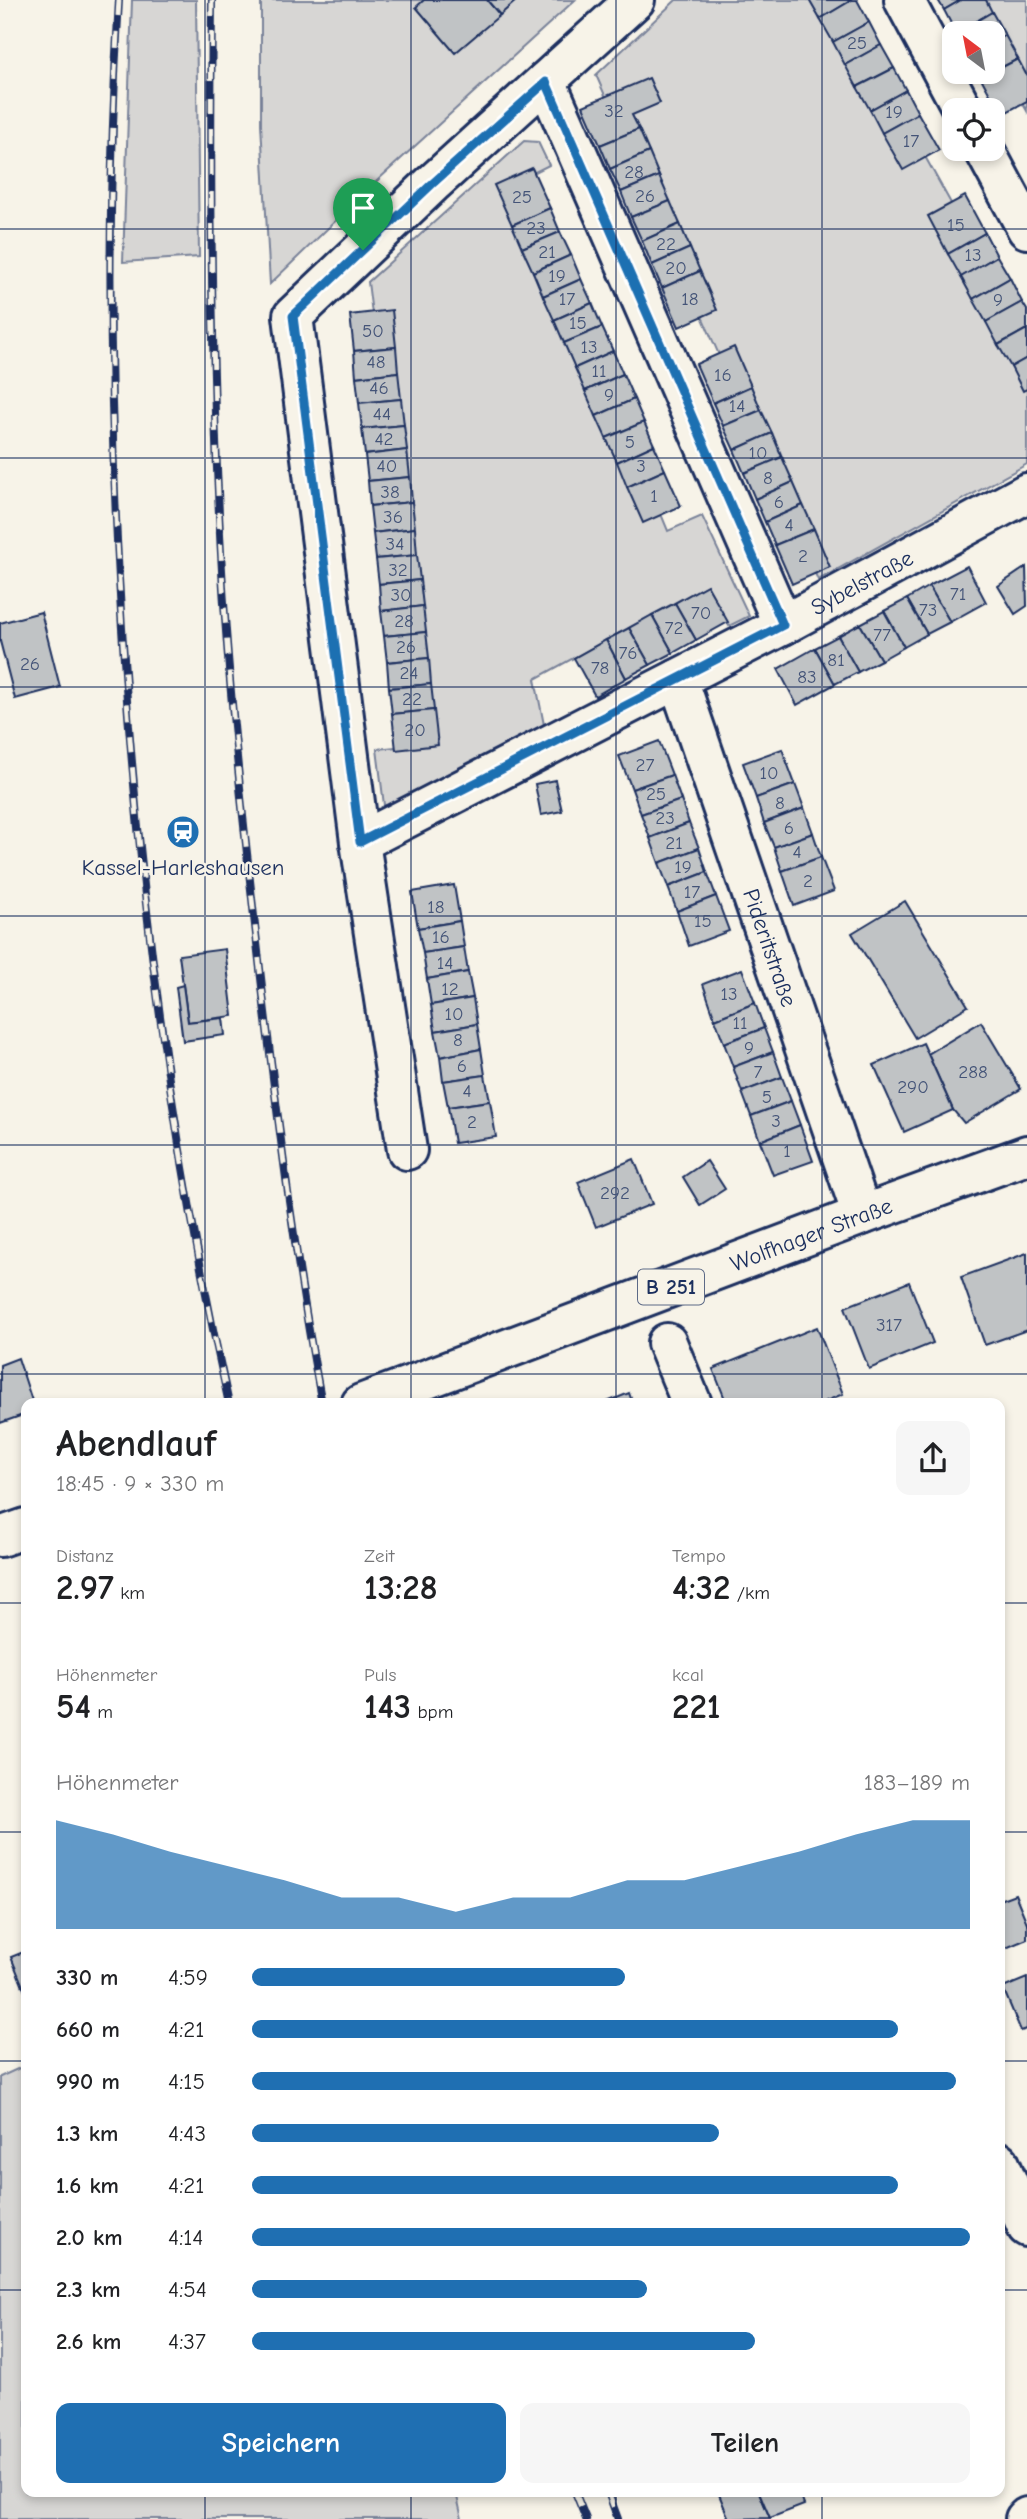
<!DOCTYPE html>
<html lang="de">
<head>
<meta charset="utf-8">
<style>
  :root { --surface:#fff; --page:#f6f6f6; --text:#202124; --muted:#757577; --accent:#1f6fb2 }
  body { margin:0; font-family:"Comic Neue",sans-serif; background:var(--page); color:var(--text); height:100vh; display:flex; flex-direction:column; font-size:26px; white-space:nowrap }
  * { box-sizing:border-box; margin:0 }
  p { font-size:23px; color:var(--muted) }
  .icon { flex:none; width:38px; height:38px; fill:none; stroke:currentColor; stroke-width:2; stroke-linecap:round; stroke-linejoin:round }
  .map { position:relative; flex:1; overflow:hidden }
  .details { position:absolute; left:21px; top:1398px; width:984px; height:1099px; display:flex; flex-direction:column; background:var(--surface); border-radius:14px; box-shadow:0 4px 10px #0003 }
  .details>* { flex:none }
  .needle { width:46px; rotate:328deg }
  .buttons { position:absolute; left:942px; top:21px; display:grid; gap:14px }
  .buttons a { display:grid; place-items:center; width:63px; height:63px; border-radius:14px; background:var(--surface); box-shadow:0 4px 10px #0003; font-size:35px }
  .pin { position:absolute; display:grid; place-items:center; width:60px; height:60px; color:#fff; margin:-72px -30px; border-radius:50% 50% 50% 0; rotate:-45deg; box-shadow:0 0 7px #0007 }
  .pin .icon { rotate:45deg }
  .round { display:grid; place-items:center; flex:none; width:74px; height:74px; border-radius:14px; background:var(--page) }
  .overview { display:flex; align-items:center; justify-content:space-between; height:119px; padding:0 35px }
  h1 { font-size:38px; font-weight:600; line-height:52px }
  .stats { display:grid; grid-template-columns:repeat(3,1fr); gap:10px; height:119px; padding:7px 35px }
  .stats div { display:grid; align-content:center }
  .stats b { font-size:35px; font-weight:600 }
  .stats small { font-size:19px; font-weight:400 }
  .stats p { font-size:19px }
  .chart { height:196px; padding:14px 35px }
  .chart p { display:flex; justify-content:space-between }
  .chart svg { width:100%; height:126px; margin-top:7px; fill:var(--accent); opacity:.7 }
  .button { display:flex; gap:14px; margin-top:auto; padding:14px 35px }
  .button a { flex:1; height:80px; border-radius:14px; background:var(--accent); color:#fff; font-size:28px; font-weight:600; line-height:80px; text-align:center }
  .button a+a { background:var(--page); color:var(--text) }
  ul { padding:0 35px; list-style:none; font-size:23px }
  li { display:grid; grid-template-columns:112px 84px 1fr; align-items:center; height:52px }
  li i { height:18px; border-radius:9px; background:var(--accent) }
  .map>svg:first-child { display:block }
  .green { fill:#d7d6d4; stroke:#798299; stroke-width:2 }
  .building { fill:#c0c3c5; stroke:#1b2f5e; stroke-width:2 }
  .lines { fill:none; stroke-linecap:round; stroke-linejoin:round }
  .street-casing { stroke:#1b2f5e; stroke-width:44 }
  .primary-casing { stroke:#1b2f5e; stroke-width:44 }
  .street { stroke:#f7f3e8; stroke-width:38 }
  .primary { stroke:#f7f3e8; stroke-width:38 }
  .rail-casing { stroke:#1b2f5e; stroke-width:8 }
  .rail { stroke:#f7f3e8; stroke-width:5; stroke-dasharray:16; stroke-linecap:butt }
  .route-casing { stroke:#fff; stroke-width:14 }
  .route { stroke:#1f6fb2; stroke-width:9 }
  .grid { fill:none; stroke:#1b2f5e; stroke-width:2; stroke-opacity:0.55 }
  .labels { text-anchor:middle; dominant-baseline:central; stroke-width:5; stroke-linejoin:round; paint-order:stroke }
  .number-label { font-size:19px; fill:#445478 }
  .shield { fill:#f7f3e8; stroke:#5d6a87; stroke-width:2 }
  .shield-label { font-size:21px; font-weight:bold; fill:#1b2f5e }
  .street-label { font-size:23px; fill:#1b2f5e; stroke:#f7f3e8 }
  .poi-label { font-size:23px; fill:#1b2f5e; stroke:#f7f3e8 }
</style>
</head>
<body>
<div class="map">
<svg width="1027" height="2519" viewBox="0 0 1027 2519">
  <rect width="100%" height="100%" fill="#f7f3e8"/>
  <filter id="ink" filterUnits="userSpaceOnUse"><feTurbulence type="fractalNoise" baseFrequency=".0143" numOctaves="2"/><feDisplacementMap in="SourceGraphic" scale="14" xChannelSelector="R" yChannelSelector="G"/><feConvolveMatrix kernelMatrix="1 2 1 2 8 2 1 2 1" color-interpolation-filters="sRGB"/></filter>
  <g filter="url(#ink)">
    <!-- green -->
    <g class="green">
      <polygon points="132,0 196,0 199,257 123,262"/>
      <polygon points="261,0 575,0 380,178 270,284 261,124"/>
      <polygon points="676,0 838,0 1027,340 1027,464 818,580 596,75"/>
      <polygon points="964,0 1027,0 1027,111 992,50 992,33 983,33"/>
      <polygon points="524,141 538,142 549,165 523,178 668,531 702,516 749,616 729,626 707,585 535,679 545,730 395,808 384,805 377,749 426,744 368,282"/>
      <polygon points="26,2065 26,2492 456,2492 462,2519 0,2519 0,2077"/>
    </g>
    <!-- building -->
    <g class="building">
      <polygon points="424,0 487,0 500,15 455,53 416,7"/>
      <polygon points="487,0 517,0 500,15"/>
      <polygon points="809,0 852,0 820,19"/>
      <polygon points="852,0 857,0 869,22 833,42 820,19"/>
      <polygon points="938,0 961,0 944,10"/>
      <polygon points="961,0 986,0 992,12 956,33 944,10"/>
      <polygon points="992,12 1005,35 992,42 992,33 956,33"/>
      <polygon points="869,22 881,45 845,65 833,42"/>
      <polygon points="1005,35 1018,59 981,78 978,72 992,72 992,42"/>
      <polygon points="881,45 894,68 857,87 845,65"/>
      <polygon points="1018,59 1027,76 1027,101 1001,115 981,78"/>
      <polygon points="894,68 906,90 870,110 857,87"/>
      <polygon points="649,78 660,103 632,115 639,129 600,145 583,106"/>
      <polygon points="906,90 918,113 882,133 870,110"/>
      <polygon points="918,113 939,150 903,170 882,133"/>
      <polygon points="639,129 649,152 610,169 600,145"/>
      <polygon points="649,152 659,176 621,192 610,169"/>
      <polygon points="532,168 550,208 512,225 494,185"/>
      <polygon points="659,176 670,201 631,217 621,192"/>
      <polygon points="965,196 985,233 948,254 928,216"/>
      <polygon points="670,201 680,224 642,241 631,217"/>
      <polygon points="550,208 560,232 522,248 512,225"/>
      <polygon points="680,224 690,248 652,265 642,241"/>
      <polygon points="560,232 571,255 533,272 522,248"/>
      <polygon points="985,233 997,256 961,277 948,254"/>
      <polygon points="690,248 700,271 662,288 652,265"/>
      <polygon points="571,255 581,279 543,296 533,272"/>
      <polygon points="997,256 1010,278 973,299 961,277"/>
      <polygon points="700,271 717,310 679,327 662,288"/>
      <polygon points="1010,278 1022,302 986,322 973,299"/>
      <polygon points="581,279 592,303 554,320 543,296"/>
      <polygon points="1022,302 1027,310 1027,329 998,345 986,322"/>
      <polygon points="592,303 602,327 564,343 554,320"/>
      <polygon points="392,310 396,347 354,351 350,315"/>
      <polygon points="602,327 613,351 575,368 564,343"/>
      <polygon points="1027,329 1027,358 1011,367 998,345"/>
      <polygon points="396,347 398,372 356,377 354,351"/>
      <polygon points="734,347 751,386 713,403 696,364"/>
      <polygon points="613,351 623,374 585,391 575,368"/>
      <polygon points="1027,358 1027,389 1023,391 1011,367"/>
      <polygon points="398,372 401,399 359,403 356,377"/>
      <polygon points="623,374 634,399 596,416 585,391"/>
      <polygon points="751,386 761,410 723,426 713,403"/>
      <polygon points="401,399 404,425 362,429 359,403"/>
      <polygon points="634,399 644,422 606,438 596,416"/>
      <polygon points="761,410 772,433 734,450 723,426"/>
      <polygon points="644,422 654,445 617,462 606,438"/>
      <polygon points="404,425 407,450 365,455 362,429"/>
      <polygon points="772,433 782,457 744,473 734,450"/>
      <polygon points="654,445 665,470 627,487 617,462"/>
      <polygon points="407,450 410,477 368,481 365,455"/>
      <polygon points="782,457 793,482 755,499 744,473"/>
      <polygon points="665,470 681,506 643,523 627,487"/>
      <polygon points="410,477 412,502 370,506 368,481"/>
      <polygon points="793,482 803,505 765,522 755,499"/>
      <polygon points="412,502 415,528 373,533 370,506"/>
      <polygon points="803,505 814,529 775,545 765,522"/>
      <polygon points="415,528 417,555 376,559 373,533"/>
      <polygon points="814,529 830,567 792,584 775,545"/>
      <polygon points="417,555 420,580 379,584 376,559"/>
      <polygon points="967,566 986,602 950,622 929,586"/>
      <polygon points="1026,567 1027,606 1015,614 998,586"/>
      <polygon points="420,580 423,606 381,611 379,584"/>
      <polygon points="707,585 728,622 696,640 675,603"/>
      <polygon points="929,586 950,622 927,634 907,599"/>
      <polygon points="907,599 927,634 904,647 884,611"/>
      <polygon points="675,603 696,640 673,653 652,615"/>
      <polygon points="423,606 426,632 384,636 381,611"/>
      <polygon points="884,611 904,647 881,660 860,624"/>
      <polygon points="41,612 60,687 15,699 0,641 0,623"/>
      <polygon points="652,615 673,653 650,665 629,628"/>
      <polygon points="860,624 881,660 858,672 838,636"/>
      <polygon points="629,628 650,665 626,678 606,640"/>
      <polygon points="426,632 429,658 387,662 384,636"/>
      <polygon points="838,636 858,672 835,684 815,648"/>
      <polygon points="606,640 626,678 595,696 574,658"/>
      <polygon points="815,648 835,684 797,705 778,669"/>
      <polygon points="429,658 431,684 389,688 387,662"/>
      <polygon points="431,684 434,710 392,714 389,688"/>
      <polygon points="434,710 438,745 396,750 392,714"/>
      <polygon points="659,741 672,775 632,789 619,756"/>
      <polygon points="782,749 795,784 756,798 743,763"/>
      <polygon points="672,775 681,800 641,814 632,789"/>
      <polygon points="555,780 562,811 541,815 535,784"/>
      <polygon points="795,784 804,808 764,823 756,798"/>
      <polygon points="681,800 689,823 650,838 641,814"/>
      <polygon points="804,808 813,833 774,847 764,823"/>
      <polygon points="689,823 699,848 659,863 650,838"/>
      <polygon points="813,833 821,857 782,871 774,847"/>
      <polygon points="699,848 707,872 668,887 659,863"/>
      <polygon points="821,857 834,891 794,906 782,871"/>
      <polygon points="707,872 716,896 677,911 668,887"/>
      <polygon points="454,885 460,921 418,928 412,892"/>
      <polygon points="716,896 729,931 689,946 677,911"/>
      <polygon points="905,901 968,1006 915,1038 852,933"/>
      <polygon points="460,921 464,947 423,953 418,928"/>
      <polygon points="464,947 468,972 427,979 423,953"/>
      <polygon points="225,949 233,1016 188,1022 179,955"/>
      <polygon points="742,969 755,1003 715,1019 703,984"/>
      <polygon points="468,972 473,998 431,1005 427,979"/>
      <polygon points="183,985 188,1022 223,1018 225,1035 183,1041 176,987"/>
      <polygon points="473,998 477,1024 435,1031 431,1005"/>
      <polygon points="755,1003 764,1028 724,1043 715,1019"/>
      <polygon points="981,1022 1021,1089 964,1123 953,1110 928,1054"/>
      <polygon points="477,1024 481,1049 440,1057 435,1031"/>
      <polygon points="764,1028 773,1052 733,1067 724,1043"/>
      <polygon points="923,1043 953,1110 904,1132 874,1065"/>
      <polygon points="481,1049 485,1075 443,1081 440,1057"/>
      <polygon points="773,1052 782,1077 742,1092 733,1067"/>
      <polygon points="485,1075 490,1101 448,1107 443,1081"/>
      <polygon points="782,1077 791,1101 751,1116 742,1092"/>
      <polygon points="490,1101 496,1137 454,1143 448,1107"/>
      <polygon points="791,1101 800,1125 760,1141 751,1116"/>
      <polygon points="800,1125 813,1161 773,1175 760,1141"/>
      <polygon points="634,1159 652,1204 596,1227 578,1182"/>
      <polygon points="707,1161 725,1189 700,1205 683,1177"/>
      <polygon points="1027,1253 1027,1330 985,1345 961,1277"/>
      <polygon points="909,1282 933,1343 869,1369 845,1307"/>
      <polygon points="817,1327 843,1394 819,1404 727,1404 713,1369"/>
      <polygon points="18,1358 33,1404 26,1404 26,1414 0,1423 0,1365"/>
      <polygon points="629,1393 633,1404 602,1404"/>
      <polygon points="1015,1894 1027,1923 1027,1939 999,1951 999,1900"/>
      <polygon points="26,1951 26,1994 11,1957"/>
      <polygon points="1027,1978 1027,2029 1021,2031 1003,1988"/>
      <polygon points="718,2492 759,2492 770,2518 729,2519"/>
      <polygon points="759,2492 799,2492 804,2505 770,2518"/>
    </g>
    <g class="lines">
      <defs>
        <g id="street">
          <polyline points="904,0 963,110"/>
          <polyline points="546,81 783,625"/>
          <polyline points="984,149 1027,229"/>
          <path id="s1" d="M678,679L862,1215"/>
          <path id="s2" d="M360,842L783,625L1027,493"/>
          <polyline points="407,1150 360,842 293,316 432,184 635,0"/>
          <polyline points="667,1343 692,1404"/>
          <polyline points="999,2162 1027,2227"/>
          <polyline points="1025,2519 1027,2517"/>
        </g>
        <g id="primary">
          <path id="s3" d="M361,1404L862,1215L1027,1155"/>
          <polyline points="0,1537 26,1528"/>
        </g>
      </defs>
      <!-- street casing -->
      <use href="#street" class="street-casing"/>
      <!-- primary casing -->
      <use href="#primary" class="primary-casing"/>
      <!-- street -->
      <use href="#street" class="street"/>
      <!-- primary -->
      <use href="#primary" class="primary"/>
      <defs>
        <g id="rail">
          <path d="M119,0C105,220 109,440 124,659C141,910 174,1158 229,1404"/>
          <path d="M212,0C210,196 211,392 223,588C232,727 248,865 264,1004C280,1138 297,1271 322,1404"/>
          <polyline points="575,2492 586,2519"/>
          <polyline points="608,2492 618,2519"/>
        </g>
      </defs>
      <!-- rail casing -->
      <use href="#rail" class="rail-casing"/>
      <!-- rail -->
      <use href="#rail" class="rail"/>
    </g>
  </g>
  <g class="lines" filter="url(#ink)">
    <defs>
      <polygon id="route" points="546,82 783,625 360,842 293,316 432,184"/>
    </defs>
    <!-- route casing -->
    <use href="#route" class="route-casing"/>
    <!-- route -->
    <use href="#route" class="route"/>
  </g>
  <!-- grid -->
  <path class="grid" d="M205,0V1404M411,0V1404M616,0V1404M822,0V1404M0,229H1027M0,458H1027M0,687H1027M0,916H1027M0,1145H1027M0,1374H1027M0,1603H26M999,1603H1027M0,1832H26M999,1832H1027M0,2061H26M999,2061H1027M0,2290H26M999,2290H1027M205,2492V2519M411,2492V2519M616,2492V2519M822,2492V2519"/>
  <!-- icons -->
  <defs>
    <symbol id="station-disc" viewBox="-11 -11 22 22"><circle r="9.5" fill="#1f6fb2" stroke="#f7f3e8"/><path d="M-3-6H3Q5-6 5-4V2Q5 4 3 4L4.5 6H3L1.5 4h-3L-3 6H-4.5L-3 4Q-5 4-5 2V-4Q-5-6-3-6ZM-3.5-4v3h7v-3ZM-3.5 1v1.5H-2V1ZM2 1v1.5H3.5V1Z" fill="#fff"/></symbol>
  </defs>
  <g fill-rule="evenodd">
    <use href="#station-disc" x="164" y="813" width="38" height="38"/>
  </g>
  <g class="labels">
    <!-- number labels -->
    <g class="number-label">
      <text x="857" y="43">25</text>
      <text x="614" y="111">32</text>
      <text x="894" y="112">19</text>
      <text x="911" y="141">17</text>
      <text x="634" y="172">28</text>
      <text x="645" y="196">26</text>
      <text x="522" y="197">25</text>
      <text x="956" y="225">15</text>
      <text x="536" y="228">23</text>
      <text x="666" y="244">22</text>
      <text x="547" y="252">21</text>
      <text x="973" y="255">13</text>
      <text x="676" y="268">20</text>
      <text x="557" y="276">19</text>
      <text x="567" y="299">17</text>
      <text x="690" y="299">18</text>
      <text x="998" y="300">9</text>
      <text x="578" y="323">15</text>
      <text x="373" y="331">50</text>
      <text x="589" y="347">13</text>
      <text x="376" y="362">48</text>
      <text x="599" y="371">11</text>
      <text x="723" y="375">16</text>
      <text x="379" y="388">46</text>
      <text x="609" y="395">9</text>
      <text x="737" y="406">14</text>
      <text x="382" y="414">44</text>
      <text x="384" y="439">42</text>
      <text x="630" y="442">5</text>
      <text x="758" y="453">10</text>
      <text x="387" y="466">40</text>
      <text x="641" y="466">3</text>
      <text x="768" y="478">8</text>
      <text x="390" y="492">38</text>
      <text x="654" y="496">1</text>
      <text x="779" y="502">6</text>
      <text x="393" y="517">36</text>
      <text x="789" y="525">4</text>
      <text x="395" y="544">34</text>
      <text x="803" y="556">2</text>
      <text x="398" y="570">32</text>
      <text x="958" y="594">71</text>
      <text x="401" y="595">30</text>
      <text x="928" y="610">73</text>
      <text x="701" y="613">70</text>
      <text x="404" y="621">28</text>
      <text x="674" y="628">72</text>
      <text x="882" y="635">77</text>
      <text x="406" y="647">26</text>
      <text x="628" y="653">76</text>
      <text x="836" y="660">81</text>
      <text x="30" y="664">26</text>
      <text x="600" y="668">78</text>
      <text x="409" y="673">24</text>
      <text x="807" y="677">83</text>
      <text x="412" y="699">22</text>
      <text x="415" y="730">20</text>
      <text x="645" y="765">27</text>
      <text x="769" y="773">10</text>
      <text x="656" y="794">25</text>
      <text x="780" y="803">8</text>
      <text x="665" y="818">23</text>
      <text x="789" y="828">6</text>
      <text x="674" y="843">21</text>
      <text x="797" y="852">4</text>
      <text x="683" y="867">19</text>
      <text x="808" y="881">2</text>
      <text x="692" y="892">17</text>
      <text x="436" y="907">18</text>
      <text x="703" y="921">15</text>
      <text x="441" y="937">16</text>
      <text x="445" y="963">14</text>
      <text x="450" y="989">12</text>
      <text x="729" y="994">13</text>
      <text x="454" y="1014">10</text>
      <text x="740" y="1023">11</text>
      <text x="458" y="1040">8</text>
      <text x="749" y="1048">9</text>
      <text x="462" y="1066">6</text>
      <text x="758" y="1072">7</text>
      <text x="973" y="1072">288</text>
      <text x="913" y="1087">290</text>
      <text x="467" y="1091">4</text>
      <text x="767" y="1097">5</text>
      <text x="776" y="1121">3</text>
      <text x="472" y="1122">2</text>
      <text x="787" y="1151">1</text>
      <text x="615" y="1193">292</text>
      <text x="889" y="1325">317</text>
    </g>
    <!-- shield labels -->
    <rect class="shield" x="638" y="1269.5" width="66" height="35" rx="5"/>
    <g class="shield-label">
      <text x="671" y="1287">B 251</text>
    </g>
    <!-- street labels -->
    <g class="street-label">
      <text stroke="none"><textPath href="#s2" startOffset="565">Sybelstraße</textPath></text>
      <text stroke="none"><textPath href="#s1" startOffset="284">Pideritstraße</textPath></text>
      <text stroke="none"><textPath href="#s3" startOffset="481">Wolfhager Straße</textPath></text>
    </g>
    <!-- poi labels -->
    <g class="poi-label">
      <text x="183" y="867">Kassel-Harleshausen</text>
    </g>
  </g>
</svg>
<div class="buttons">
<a><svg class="needle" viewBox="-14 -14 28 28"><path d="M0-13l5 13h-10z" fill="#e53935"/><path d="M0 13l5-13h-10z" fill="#757577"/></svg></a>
<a><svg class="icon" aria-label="locate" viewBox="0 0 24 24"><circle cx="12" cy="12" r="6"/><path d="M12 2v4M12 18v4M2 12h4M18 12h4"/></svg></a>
</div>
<div class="pin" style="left:363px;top:250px;background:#1e9e55"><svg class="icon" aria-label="arrive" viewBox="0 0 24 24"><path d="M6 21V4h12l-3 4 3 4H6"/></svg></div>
<section class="details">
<div class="overview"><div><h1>Abendlauf</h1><p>18:45 · 9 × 330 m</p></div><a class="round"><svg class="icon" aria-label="share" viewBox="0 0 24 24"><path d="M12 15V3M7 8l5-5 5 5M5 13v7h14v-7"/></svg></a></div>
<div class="stats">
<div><p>Distanz</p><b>2.97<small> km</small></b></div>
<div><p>Zeit</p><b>13:28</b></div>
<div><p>Tempo</p><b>4:32<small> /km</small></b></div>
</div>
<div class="stats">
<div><p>Höhenmeter</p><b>54<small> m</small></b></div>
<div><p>Puls</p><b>143<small> bpm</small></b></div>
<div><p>kcal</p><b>221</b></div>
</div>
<div class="chart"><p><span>Höhenmeter</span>183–189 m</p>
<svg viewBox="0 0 160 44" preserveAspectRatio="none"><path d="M0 44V6L10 11L20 17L30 22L40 27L50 33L60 33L70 38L80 33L90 33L100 27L110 27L120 22L130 17L140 11L150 6L160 6V44z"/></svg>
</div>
<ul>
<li><b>330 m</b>4:59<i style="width:52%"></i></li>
<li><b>660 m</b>4:21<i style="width:90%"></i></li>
<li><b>990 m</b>4:15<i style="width:98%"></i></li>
<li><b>1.3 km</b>4:43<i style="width:65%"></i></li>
<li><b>1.6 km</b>4:21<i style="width:90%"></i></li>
<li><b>2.0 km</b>4:14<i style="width:100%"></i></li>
<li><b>2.3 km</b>4:54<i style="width:55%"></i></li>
<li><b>2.6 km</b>4:37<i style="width:70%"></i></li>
</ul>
<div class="button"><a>Speichern</a><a>Teilen</a></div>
</section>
</div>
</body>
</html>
